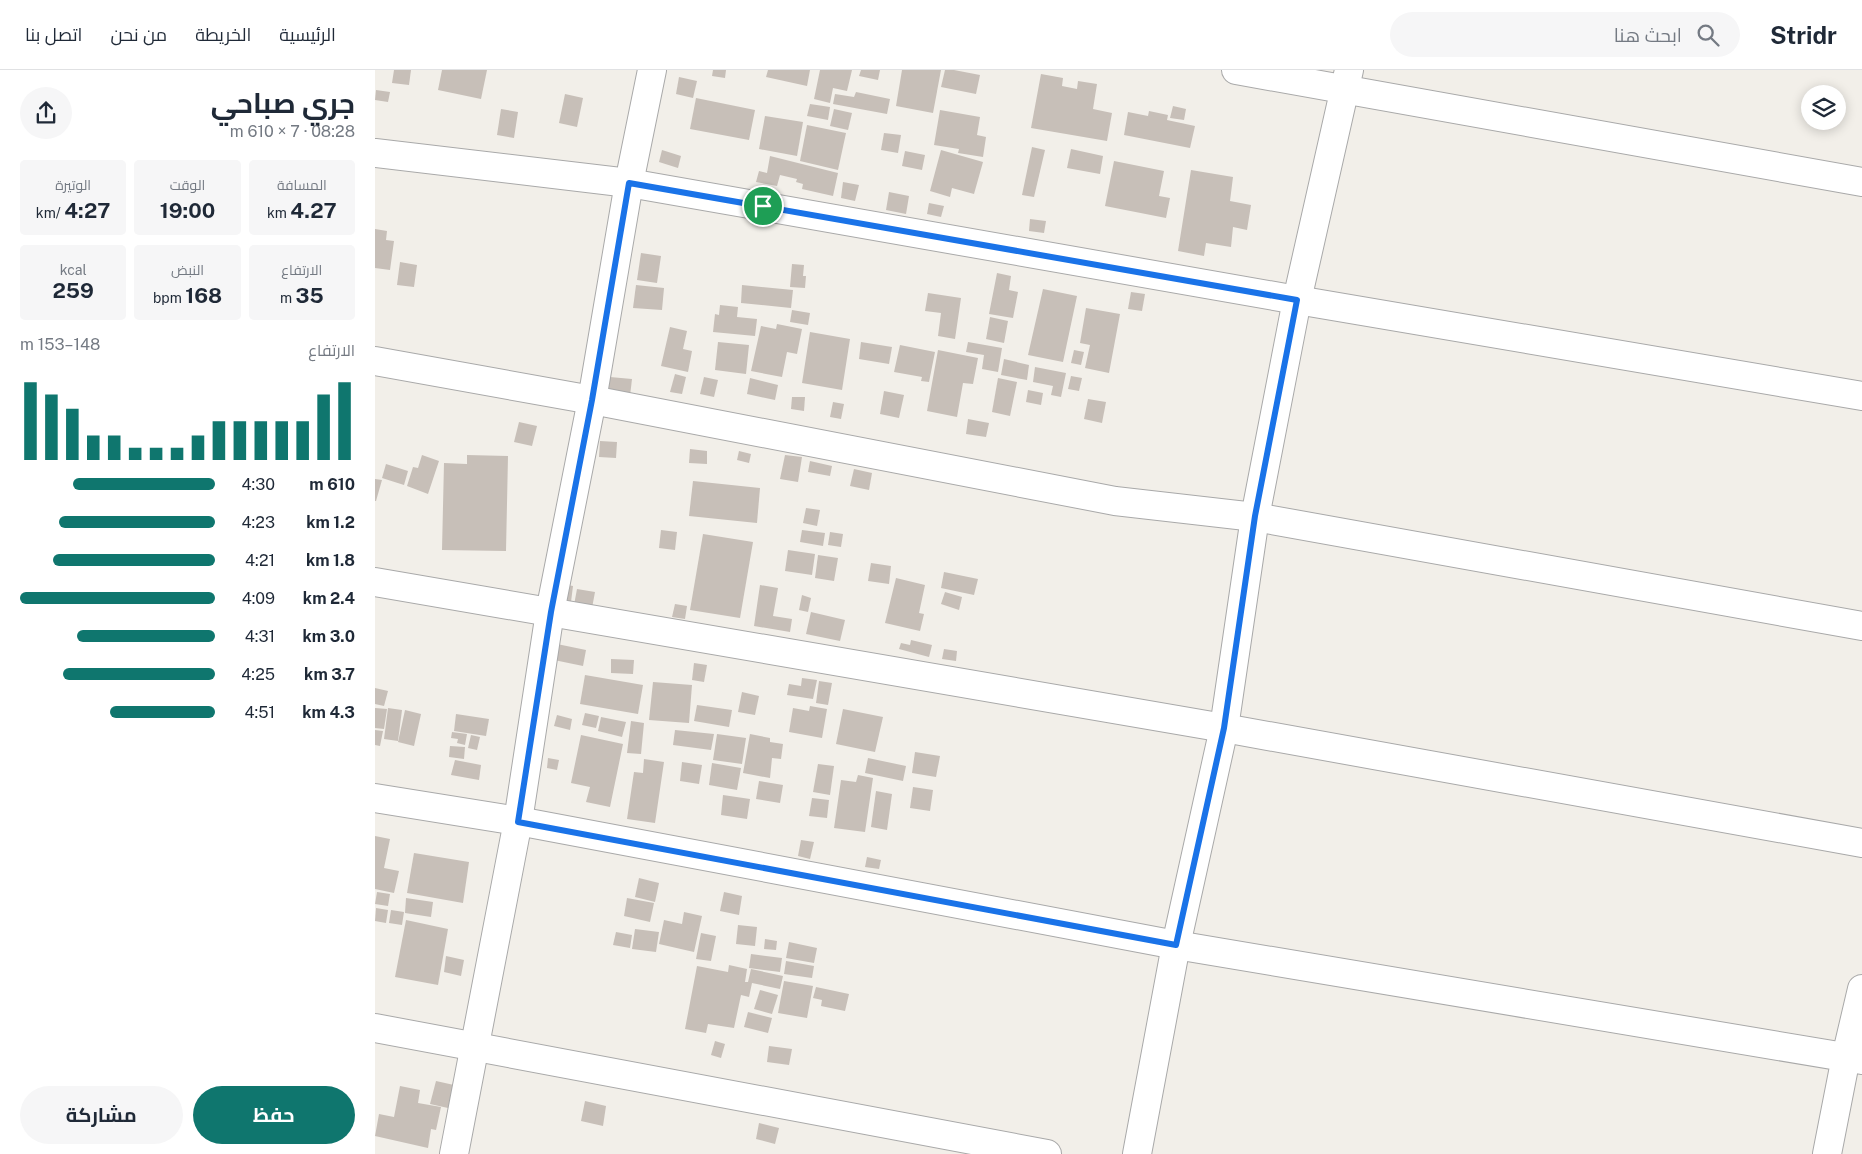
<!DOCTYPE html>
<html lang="ar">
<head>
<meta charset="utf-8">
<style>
  :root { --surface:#fff; --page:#f6f6f7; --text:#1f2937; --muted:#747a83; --line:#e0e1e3; --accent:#0f766e }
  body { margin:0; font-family:"Public Sans",Cairo,sans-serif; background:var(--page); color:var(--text); direction:rtl; height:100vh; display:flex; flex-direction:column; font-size:19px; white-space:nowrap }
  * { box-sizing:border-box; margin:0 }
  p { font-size:16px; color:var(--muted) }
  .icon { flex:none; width:28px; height:28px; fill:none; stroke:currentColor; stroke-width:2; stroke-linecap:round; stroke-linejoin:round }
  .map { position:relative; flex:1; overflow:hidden; direction:ltr }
  .sheet { display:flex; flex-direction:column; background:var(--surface); width:375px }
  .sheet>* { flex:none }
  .tools { position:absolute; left:1426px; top:15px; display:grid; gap:10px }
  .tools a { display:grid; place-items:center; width:45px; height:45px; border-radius:50%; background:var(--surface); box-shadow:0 2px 12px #0003; font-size:25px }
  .pin { position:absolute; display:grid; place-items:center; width:42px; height:42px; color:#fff; margin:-21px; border:2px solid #fff; border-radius:50%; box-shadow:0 1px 5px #0007 }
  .round { display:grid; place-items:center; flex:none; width:52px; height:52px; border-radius:26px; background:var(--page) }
  .headline { display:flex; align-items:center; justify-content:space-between; height:85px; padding:0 20px }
  h1 { font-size:28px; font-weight:700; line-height:38px }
  .metrics { display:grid; grid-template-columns:repeat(3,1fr); gap:8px; height:85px; padding:5px 20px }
  .metrics div { display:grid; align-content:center; border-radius:5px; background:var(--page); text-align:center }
  .metrics b { font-size:21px; font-weight:700 }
  .metrics small { font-size:14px; font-weight:400 }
  .metrics p { font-size:14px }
  .chart { height:140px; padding:10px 20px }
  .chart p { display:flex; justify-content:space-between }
  .chart svg { width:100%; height:90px; margin-top:5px; stroke:var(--accent); stroke-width:6 }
  .action { display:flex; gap:10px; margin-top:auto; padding:10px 20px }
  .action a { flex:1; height:58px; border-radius:30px; background:var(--accent); color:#fff; font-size:20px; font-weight:700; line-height:58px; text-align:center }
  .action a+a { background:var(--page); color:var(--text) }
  ul { padding:0 20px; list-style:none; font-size:16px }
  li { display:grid; grid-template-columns:80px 60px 1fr; align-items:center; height:38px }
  li i { height:12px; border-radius:6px; background:var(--accent) }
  header { display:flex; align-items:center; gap:30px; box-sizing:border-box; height:70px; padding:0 25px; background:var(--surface); border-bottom:1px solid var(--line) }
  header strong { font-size:24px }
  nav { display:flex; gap:28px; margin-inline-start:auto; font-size:18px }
  .search { width:350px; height:45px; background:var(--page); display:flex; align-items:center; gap:12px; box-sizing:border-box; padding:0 18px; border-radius:28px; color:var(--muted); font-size:19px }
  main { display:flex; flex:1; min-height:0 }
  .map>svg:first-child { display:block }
  .building { fill:#c7bfb8 }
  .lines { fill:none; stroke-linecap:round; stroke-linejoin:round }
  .street-casing { stroke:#a9a9a9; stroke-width:30 }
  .street { stroke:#fff; stroke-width:28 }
  .route-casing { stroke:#fff; stroke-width:10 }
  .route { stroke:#1a73e8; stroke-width:6 }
</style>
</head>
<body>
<header>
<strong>Stridr</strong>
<div class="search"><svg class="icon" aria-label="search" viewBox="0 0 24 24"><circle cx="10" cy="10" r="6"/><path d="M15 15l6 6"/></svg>ابحث هنا</div>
<nav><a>الرئيسية</a><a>الخريطة</a><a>من نحن</a><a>اتصل بنا</a></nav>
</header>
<main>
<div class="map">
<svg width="1487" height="1084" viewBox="0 0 1487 1084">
  <rect width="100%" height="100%" fill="#f2efe9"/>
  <!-- building -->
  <g class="building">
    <polygon points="19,0 36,0 34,15 17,13"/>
    <polygon points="67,0 112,0 106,29 63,20"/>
    <polygon points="338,0 351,0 350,8 337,6"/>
    <polygon points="393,0 435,0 432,16 391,7"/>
    <polygon points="445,0 477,0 472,21 458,18 455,33 439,29"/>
    <polygon points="486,0 505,0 503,10 484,6"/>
    <polygon points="527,0 566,0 558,43 521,36"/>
    <polygon points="570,0 579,0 605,5 601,24 566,17"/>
    <polygon points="666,4 688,8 687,16 702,19 703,11 722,14 718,39 737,43 732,71 656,58"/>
    <polygon points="304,7 322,11 318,28 301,24"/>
    <polygon points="1,20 15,22 13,32 0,30"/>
    <polygon points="481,22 515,29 512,44 458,34 460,24 479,27"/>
    <polygon points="190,24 208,28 202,57 184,53"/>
    <polygon points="321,28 380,40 374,70 315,59"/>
    <polygon points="435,34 455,37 453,50 432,46"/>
    <polygon points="798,36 811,39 809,50 795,48"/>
    <polygon points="126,39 143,42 139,68 122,65"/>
    <polygon points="459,39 477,43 473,60 455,56"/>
    <polygon points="565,40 605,47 602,65 611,67 608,87 583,83 584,79 559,75"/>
    <polygon points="774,41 793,45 792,50 820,56 815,78 749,65 753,42 773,46"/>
    <polygon points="390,46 428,52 422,86 384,79"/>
    <polygon points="432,55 471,63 463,100 425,91"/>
    <polygon points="509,63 526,65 523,83 506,80"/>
    <polygon points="657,77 670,80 659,127 647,125"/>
    <polygon points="696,79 728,86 725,104 692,98"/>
    <polygon points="287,80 306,86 303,98 284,92"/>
    <polygon points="566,80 608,92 599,124 577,118 575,127 555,121"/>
    <polygon points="530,81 550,85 547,100 527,96"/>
    <polygon points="395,86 463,103 458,126 427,119 428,114 421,112 422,109 405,105 402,116 381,112 384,101 392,103"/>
    <polygon points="739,91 789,101 784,126 795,128 791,148 730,136"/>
    <polygon points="816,100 858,107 855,131 876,135 872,160 858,157 856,177 831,173 829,186 803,181"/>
    <polygon points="468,112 484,115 480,131 466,128"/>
    <polygon points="514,122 534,126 531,144 511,140"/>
    <polygon points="554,133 569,136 566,147 552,144"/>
    <polygon points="655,149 671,151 669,163 654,161"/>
    <polygon points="0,159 12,161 11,170 19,171 15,200 0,198"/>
    <polygon points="266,183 286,186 282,213 262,210"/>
    <polygon points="25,192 42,195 39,217 22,215"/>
    <polygon points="417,194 429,195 428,206 431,206 430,218 415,217"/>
    <polygon points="622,203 636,206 634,220 643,222 638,248 614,244"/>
    <polygon points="261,215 289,218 287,240 258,238"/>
    <polygon points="367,215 418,220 416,238 366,233"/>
    <polygon points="668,219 702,226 688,292 653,285"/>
    <polygon points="756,222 770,224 767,241 753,239"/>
    <polygon points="553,223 586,228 580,269 563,266 566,243 550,241"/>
    <polygon points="345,235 363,237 362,247 382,249 380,266 338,262 340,244 344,245"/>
    <polygon points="711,238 745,244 734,303 710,298 715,275 705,273"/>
    <polygon points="417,240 435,243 433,255 415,252"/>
    <polygon points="615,247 633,251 629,273 611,269"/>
    <polygon points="402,254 427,259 422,284 412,282 407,307 376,301 386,256 401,259"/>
    <polygon points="295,257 312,261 308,279 317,281 313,302 286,296"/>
    <polygon points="435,262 475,269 467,320 427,313"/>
    <polygon points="343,272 374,275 371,304 340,300"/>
    <polygon points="486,272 517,277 514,294 484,289"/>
    <polygon points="593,272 627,278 623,302 607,299 609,285 591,282"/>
    <polygon points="525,275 560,282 554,312 546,311 547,307 519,302"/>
    <polygon points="563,280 603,288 598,314 588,313 582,347 552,341"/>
    <polygon points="699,280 709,282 706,295 696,293"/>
    <polygon points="629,289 654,295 652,310 626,305"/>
    <polygon points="660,297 691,303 686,327 676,325 678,316 658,312"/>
    <polygon points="300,304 311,307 307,324 295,322"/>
    <polygon points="696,306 707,308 704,321 693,319"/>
    <polygon points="235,307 257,309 255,326 233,323"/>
    <polygon points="329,307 343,310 339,327 325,324"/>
    <polygon points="375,308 403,315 400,330 372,324"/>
    <polygon points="623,308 642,312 635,346 617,342"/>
    <polygon points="653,320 668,323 666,335 651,332"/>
    <polygon points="509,321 529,325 524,348 505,344"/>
    <polygon points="417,327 430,327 429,341 416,339"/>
    <polygon points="713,329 731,332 727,353 709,349"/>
    <polygon points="458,332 469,334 466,349 455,347"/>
    <polygon points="593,349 614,353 611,367 591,364"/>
    <polygon points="144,352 162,356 157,376 139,372"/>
    <polygon points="225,371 242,372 241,388 224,387"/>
    <polygon points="315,379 332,381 332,394 314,393"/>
    <polygon points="364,381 376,384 374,393 362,390"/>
    <polygon points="47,385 64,391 53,424 32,416 38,397 43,398"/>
    <polygon points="92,385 133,386 131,481 67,480 69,393 92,394"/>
    <polygon points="410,385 427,387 423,412 405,409"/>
    <polygon points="435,391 457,396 455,406 433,402"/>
    <polygon points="11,394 33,401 29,415 7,408"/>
    <polygon points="479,399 497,403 494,420 475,416"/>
    <polygon points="0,409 7,410 1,431 0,431"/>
    <polygon points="318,411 385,418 382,453 314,446"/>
    <polygon points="431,438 445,440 442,456 428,453"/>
    <polygon points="286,460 302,462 300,480 284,478"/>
    <polygon points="427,460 450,463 448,476 425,472"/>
    <polygon points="455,462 468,464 466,477 453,475"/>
    <polygon points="328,464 378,472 365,548 315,540"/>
    <polygon points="413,480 440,484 437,505 410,501"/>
    <polygon points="443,485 463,488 459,511 440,508"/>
    <polygon points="496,493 516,496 514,514 493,511"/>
    <polygon points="569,502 603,509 599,525 566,518"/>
    <polygon points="521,508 550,515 544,543 549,544 545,561 510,553"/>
    <polygon points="187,514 198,516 196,532 185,531"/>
    <polygon points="385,515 403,518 398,546 417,549 415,562 379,556"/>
    <polygon points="202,519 220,522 217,538 199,535"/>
    <polygon points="570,522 587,527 584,540 566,534"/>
    <polygon points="427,525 436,528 433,542 424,540"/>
    <polygon points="300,534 312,536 310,549 297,547"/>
    <polygon points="436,542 470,550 465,571 431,564"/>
    <polygon points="536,570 557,575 554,587 524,579 526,573 535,575"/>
    <polygon points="182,574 211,580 208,596 179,590"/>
    <polygon points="569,579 582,581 581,591 567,589"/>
    <polygon points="236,589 259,590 258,604 236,603"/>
    <polygon points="319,593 332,595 329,612 317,610"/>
    <polygon points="210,605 268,615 263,644 205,634"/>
    <polygon points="427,608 442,610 438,629 412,625 414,614 426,616"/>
    <polygon points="444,611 457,613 453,635 441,633"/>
    <polygon points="278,612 317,615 314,653 274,650"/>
    <polygon points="0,618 13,621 9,636 0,634"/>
    <polygon points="367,622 384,626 380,645 363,642"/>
    <polygon points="322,635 357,640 354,657 319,651"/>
    <polygon points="435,636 452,639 447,668 414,662 418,638 434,641"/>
    <polygon points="0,638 12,639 9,659 0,658"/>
    <polygon points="13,638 27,640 23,671 9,669"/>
    <polygon points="468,639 508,647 500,682 461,674"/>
    <polygon points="30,640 46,644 39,676 23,672"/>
    <polygon points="210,643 224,646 221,658 207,655"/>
    <polygon points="81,644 114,649 111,666 79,661"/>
    <polygon points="182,645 197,649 195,660 179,656"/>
    <polygon points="226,647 251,652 247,667 223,661"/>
    <polygon points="256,651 269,653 266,684 252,683"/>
    <polygon points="0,660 8,661 5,676 0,675"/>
    <polygon points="300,660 339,664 336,680 298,675"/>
    <polygon points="77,662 92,664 90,675 82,673 83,669 76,668"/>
    <polygon points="342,664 371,668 367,694 338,690"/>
    <polygon points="375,664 395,668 395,672 408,674 406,689 397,688 395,708 368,703"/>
    <polygon points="96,665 105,667 102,680 93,678"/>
    <polygon points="206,665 248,674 235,737 211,732 215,717 196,713"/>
    <polygon points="75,676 90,677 89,689 74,687"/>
    <polygon points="540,682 565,686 561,707 537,703"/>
    <polygon points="173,688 184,690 182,700 172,698"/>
    <polygon points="493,688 531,696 528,711 490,703"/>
    <polygon points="269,689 289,692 280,753 252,749 259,702 268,703"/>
    <polygon points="80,690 106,695 104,710 76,705"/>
    <polygon points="307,692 327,695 324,714 305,711"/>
    <polygon points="337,693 366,698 362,720 334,715"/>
    <polygon points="443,694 459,696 455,725 438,722"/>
    <polygon points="483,705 498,708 490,762 459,758 466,710 481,712"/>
    <polygon points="384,711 408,715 405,733 381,729"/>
    <polygon points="538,717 558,720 555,741 535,738"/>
    <polygon points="501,721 517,724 512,760 496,757"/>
    <polygon points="348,725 375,729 372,749 346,745"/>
    <polygon points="437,728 454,730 452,748 434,746"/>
    <polygon points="0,766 15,769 9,798 24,801 19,823 0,819"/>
    <polygon points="426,770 439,772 435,789 423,786"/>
    <polygon points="39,783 94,792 88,833 32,823"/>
    <polygon points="492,787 506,790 504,799 490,797"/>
    <polygon points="264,808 284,813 280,832 260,827"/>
    <polygon points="2,822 15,824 13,836 0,834"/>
    <polygon points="349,822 367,826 364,845 345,841"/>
    <polygon points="31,828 58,832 56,847 30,843"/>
    <polygon points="252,828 279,833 275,852 249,846"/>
    <polygon points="1,838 13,840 11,853 0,851"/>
    <polygon points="16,840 29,842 27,855 14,853"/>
    <polygon points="309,842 327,846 319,882 284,874 289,850 307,854"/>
    <polygon points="31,850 73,859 63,915 20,907"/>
    <polygon points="363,855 382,857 380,876 361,874"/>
    <polygon points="260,859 284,862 281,882 257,879"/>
    <polygon points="241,862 257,865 255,878 238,875"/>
    <polygon points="326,863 341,866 336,891 321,889"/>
    <polygon points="390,869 402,871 401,880 389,879"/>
    <polygon points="414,872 442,878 439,893 411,888"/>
    <polygon points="376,884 407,888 405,902 374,898"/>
    <polygon points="71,886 89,890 86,906 69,902"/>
    <polygon points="411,891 439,896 437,908 409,904"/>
    <polygon points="354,895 372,899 370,912 373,912 376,899 408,906 405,919 377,913 374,927 366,925 359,958 333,954 331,963 310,959 322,896 353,902"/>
    <polygon points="409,911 438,916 432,948 403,943"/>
    <polygon points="441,917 474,924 470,941 446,936 447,930 438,928"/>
    <polygon points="385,920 403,925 397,944 379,939"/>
    <polygon points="373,942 397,948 393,963 369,957"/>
    <polygon points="340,971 350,974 346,988 336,985"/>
    <polygon points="394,976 417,979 414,995 392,992"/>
    <polygon points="61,1011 79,1015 73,1038 55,1034"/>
    <polygon points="25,1016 45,1020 43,1033 66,1037 61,1060 56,1059 53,1078 0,1066 4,1044 19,1047"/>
    <polygon points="210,1031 231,1036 228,1056 206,1051"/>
    <polygon points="384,1053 404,1058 400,1074 381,1069"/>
  </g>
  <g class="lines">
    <defs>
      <g id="street">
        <polyline points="861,0 1487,112"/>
        <polyline points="0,83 254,113 922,230 1487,326"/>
        <polyline points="0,291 217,330 740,431 880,447 1487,556"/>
        <polyline points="0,512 849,658 1487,773"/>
        <polyline points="0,728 143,751 801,875 1487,990"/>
        <polyline points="0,958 672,1084"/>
        <polyline points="79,1084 143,751 175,542 217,330 254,113 277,0"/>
        <polyline points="762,1084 801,875 849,658 880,447 922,230 974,0"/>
        <polyline points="1452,1084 1471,987 1487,919"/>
      </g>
    </defs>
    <!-- street casing -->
    <use href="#street" class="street-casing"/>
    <!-- street -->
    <use href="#street" class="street"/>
  </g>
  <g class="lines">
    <defs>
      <polygon id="route" points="254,113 922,230 880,446 849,658 801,875 143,752 176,542 217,330"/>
    </defs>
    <!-- route casing -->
    <use href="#route" class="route-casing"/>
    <!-- route -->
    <use href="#route" class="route"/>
  </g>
</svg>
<div class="tools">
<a><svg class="icon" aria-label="layers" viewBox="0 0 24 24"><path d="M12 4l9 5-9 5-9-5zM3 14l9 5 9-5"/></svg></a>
</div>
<div class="pin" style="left:388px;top:136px;background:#1e9e55"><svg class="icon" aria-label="arrive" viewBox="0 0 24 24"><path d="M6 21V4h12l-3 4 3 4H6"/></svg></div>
</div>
<section class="sheet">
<div class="headline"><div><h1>جري صباحي</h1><p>08:28 · 7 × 610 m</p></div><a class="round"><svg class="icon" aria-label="share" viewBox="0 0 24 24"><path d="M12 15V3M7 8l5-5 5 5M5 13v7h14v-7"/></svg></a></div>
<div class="metrics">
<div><p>المسافة</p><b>4.27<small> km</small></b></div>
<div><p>الوقت</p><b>19:00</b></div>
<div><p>الوتيرة</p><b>4:27<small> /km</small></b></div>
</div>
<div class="metrics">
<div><p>الارتفاع</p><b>35<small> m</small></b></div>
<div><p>النبض</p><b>168<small> bpm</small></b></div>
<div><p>kcal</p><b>259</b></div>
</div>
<div class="chart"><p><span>الارتفاع</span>148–153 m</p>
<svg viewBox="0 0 160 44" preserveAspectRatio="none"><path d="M5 44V6M15 44V12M25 44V19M35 44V32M45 44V32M55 44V38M65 44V38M75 44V38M85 44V32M95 44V25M105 44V25M115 44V25M125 44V25M135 44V25M145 44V12M155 44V6"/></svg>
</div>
<ul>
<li><b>610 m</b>4:30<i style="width:73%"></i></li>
<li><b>1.2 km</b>4:23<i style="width:80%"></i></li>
<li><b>1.8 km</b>4:21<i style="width:83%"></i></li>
<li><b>2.4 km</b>4:09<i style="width:100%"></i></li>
<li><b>3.0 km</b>4:31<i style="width:71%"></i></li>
<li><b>3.7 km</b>4:25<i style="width:78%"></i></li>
<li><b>4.3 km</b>4:51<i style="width:54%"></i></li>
</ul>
<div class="action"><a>حفظ</a><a>مشاركة</a></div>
</section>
</main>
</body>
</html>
